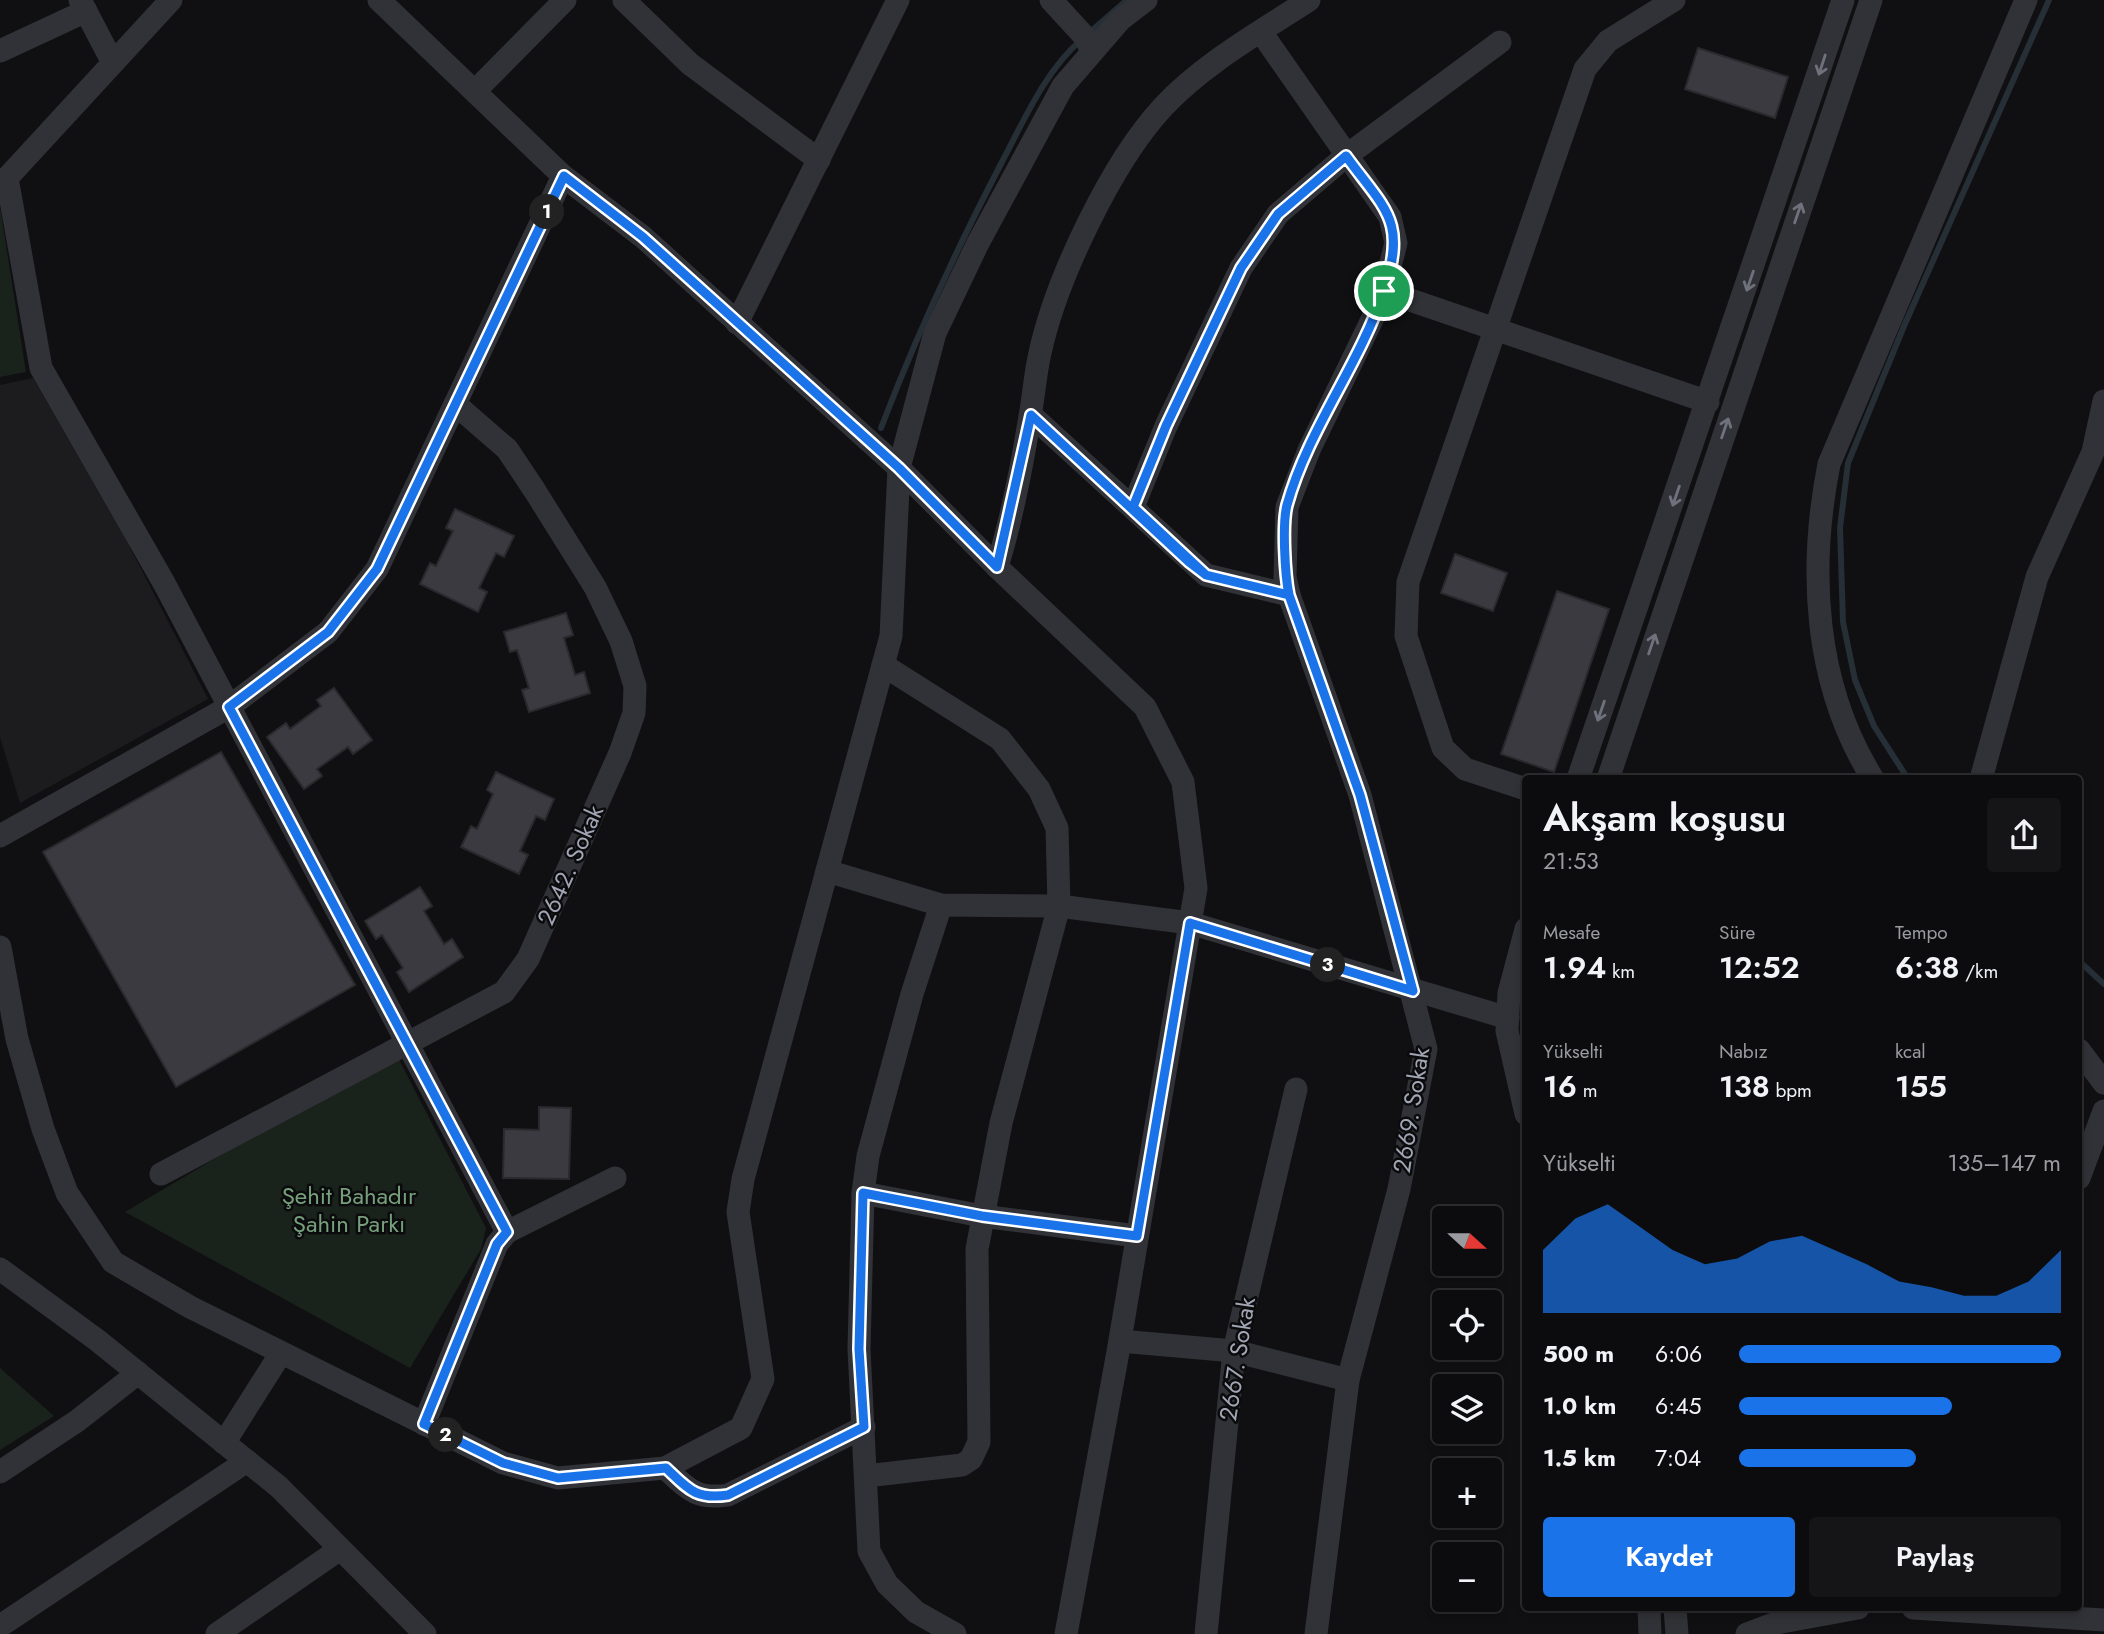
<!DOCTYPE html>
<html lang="tr">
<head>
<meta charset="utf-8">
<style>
  :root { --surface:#0c0c0e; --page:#151517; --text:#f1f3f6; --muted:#9a9b9e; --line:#2c2c2e; --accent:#1a73e8 }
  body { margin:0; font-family:Jost,sans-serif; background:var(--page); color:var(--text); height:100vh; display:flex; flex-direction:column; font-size:26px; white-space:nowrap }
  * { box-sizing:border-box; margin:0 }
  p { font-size:23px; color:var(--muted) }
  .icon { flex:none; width:38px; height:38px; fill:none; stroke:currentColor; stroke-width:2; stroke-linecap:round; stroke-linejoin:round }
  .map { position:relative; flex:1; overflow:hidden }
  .panel { position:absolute; left:1522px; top:775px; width:560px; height:836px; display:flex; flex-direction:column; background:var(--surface); border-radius:7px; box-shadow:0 4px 10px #0003,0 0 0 2px var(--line) }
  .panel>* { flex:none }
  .needle { width:46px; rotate:111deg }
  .buttons { position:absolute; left:1432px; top:1206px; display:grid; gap:14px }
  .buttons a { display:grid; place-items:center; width:70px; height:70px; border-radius:7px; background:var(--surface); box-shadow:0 4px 10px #0003,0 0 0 2px var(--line); font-size:35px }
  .pin { position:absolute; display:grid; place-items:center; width:60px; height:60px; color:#fff; margin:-30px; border:4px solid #fff; border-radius:50%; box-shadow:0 2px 7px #0007 }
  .km { position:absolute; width:35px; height:35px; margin:-18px; border-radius:50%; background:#222; color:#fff; font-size:19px; line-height:35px; text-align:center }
  .round { display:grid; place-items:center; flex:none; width:74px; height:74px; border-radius:7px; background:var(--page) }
  .head { display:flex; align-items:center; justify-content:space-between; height:119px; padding:0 21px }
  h1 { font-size:38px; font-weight:600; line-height:52px }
  .stats { display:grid; grid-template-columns:repeat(3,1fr); gap:10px; height:119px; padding:7px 21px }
  .stats div { display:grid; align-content:center }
  .stats b { font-size:30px; font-weight:600 }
  .stats small { font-size:19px; font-weight:400 }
  .stats p { font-size:19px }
  .chart { height:196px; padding:14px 21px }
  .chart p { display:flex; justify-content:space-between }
  .chart svg { width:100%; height:126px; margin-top:7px; fill:var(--accent); opacity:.7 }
  .primary-button { display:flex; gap:14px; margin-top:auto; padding:14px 21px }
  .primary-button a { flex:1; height:80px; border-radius:7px; background:var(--accent); color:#fff; font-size:28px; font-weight:600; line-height:80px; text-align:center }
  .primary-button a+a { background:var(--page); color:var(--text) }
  ul { padding:0 21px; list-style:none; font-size:23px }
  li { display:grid; grid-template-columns:112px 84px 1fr; align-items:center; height:52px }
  li i { height:18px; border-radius:9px; background:var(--accent) }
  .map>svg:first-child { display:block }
  .built { fill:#1c1c1f }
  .green { fill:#1a221c }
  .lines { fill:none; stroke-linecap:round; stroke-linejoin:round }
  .stream { stroke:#262e36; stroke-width:6 }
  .building { fill:#3a3a40; stroke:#2a2a2e; stroke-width:2 }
  .minor { stroke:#313237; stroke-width:23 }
  .oneway { stroke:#6f717c }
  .route-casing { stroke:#fff; stroke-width:14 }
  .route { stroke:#1a73e8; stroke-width:9 }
  .labels { text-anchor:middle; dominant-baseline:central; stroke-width:5; stroke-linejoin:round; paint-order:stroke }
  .street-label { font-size:24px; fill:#a1a5b4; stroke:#0b0b0d }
  .park-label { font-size:24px; fill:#76a07b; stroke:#0b0b0d }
</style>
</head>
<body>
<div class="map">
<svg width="2104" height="1634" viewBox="0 0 2104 1634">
  <rect width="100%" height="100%" fill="#101012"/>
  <!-- built -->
  <polygon class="built" points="33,378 124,536 208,699 20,803 0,737 0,385"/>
  <!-- green -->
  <g class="green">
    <polygon points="0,207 26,372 0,377"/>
    <polygon points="395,1052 486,1228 481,1249 410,1368 125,1212"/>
    <polygon points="0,1368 54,1416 0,1450"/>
  </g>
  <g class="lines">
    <!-- stream -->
    <g class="stream">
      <polyline points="1089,33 1127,0"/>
      <path d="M881,428C916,336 957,248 1003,160C1024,120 1046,70 1081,40"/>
      <polyline points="1908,779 1874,726 1855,680 1843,622 1840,528 1848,463 1904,326 2049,0"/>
      <polyline points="2079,961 2104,984"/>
    </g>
  </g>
  <!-- building -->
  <g class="building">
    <polygon points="1698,48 1788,77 1775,118 1685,89"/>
    <polygon points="455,509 514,536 504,557 496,553 479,588 487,592 478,612 420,584 430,563 436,566 453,531 446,528"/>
    <polygon points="1455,554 1507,573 1493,611 1441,593"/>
    <polygon points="1557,591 1609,609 1554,772 1501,754"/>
    <polygon points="566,613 573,635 564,638 575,675 584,672 590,693 529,712 522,690 529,688 517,650 510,652 504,632"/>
    <polygon points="334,688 372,740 353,754 348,747 317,769 322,776 304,789 267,737 286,723 290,729 321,706 317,700"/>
    <polygon points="221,752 355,985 176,1087 43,852"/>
    <polygon points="496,772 554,799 545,820 536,816 520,851 528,855 519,874 461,847 471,826 477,829 493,794 487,790"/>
    <polygon points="420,887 432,906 424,911 444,944 452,939 463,957 409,992 397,972 403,968 382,935 376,939 365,921"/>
    <polygon points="539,1107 571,1108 569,1179 503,1178 504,1129 539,1130"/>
  </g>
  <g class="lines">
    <!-- minor -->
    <g class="minor">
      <polyline points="80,0 112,61"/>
      <polyline points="379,0 563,176 643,237 899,468 997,567 1145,707 1183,782 1196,888 1118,1352 1066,1634"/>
      <polyline points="624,0 690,64 819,160"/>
      <polyline points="1051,0 1085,37 1092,51"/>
      <polyline points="1261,32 1390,217 1396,243 1381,301 1309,450 1287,507 1285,577 1289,595 1360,795 1426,1049 1399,1189 1348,1380 1316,1634"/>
      <polyline points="0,51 86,11"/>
      <polyline points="476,90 565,0"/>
      <polyline points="7,178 41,368 164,583 507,1232 497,1244 424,1424"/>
      <polyline points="0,180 7,178 171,0"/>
      <polyline points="1384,291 1708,402"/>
      <polyline points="737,323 898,0"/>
      <polyline points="1031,415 1206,575 1289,595"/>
      <polyline points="1133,507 1166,426 1241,268 1278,214 1346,156 1500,42"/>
      <path d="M997,567C1012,518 1022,466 1030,416C1034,395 1035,374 1040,353C1056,279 1112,162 1163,107C1203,64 1260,32 1309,0"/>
      <polyline points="1578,779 1843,0"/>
      <polyline points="1608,779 1871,0"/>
      <path d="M1873,779C1814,685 1808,571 1829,464L2026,0"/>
      <polyline points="1981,779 2037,577 2093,452 2104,401"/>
      <polyline points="1526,789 1465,769 1443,748 1406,636 1408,582 1585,69 1608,41 1674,0"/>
      <polyline points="0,836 229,707 328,632 377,569 563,176"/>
      <polyline points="827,871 941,905 1059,906 1190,923 1508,1018"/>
      <polyline points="941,905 912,994 868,1156 863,1193 859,1349 869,1551 887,1584 916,1612 955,1634"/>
      <polyline points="1526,929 1509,993 1507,1031 1526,1114"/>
      <polyline points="0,947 17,1039 43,1129 67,1193 113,1262 190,1307 503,1463 558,1478 665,1468 741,1428 763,1379 738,1212 743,1179 891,636 899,468 935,333 978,243 1063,86 1120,20 1146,0"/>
      <polyline points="2079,1050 2104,1083"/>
      <polyline points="161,1174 504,992 528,959 620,753 634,713 635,686 621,641 595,587 535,491 507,449 455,404"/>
      <polyline points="2079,1178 2104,1111"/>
      <polyline points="863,1193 982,1216 1137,1236"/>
      <polyline points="507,1232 615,1178"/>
      <polyline points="0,1269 97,1340 279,1487 425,1634"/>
      <polyline points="1120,1341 1234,1351 1348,1380"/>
      <polyline points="224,1443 281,1353"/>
      <path d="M665,1468C688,1489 696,1500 728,1495L864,1427"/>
      <polyline points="0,1472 77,1421 138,1373"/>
      <polyline points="866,1476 962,1465 971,1459 979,1442 977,1249 1001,1123 1059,906 1057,828 1039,789 1000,739 883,665"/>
      <polyline points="1649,1608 1650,1634"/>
      <polyline points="1675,1608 1677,1634"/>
      <polyline points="1913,1608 2104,1620"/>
      <polyline points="0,1626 247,1461"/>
      <polyline points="217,1634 340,1549"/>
      <polyline points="1206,1634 1234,1351 1296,1089"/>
      <polyline points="1747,1634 1776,1623 1858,1608"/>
    </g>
  </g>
  <!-- one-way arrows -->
  <defs><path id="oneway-shaft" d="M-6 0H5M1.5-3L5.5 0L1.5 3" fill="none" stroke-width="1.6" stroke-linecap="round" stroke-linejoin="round" transform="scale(1.75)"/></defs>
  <g class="oneway">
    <use href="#oneway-shaft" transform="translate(1822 65) rotate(108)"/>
    <use href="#oneway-shaft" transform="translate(1798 213) rotate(-71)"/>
    <use href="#oneway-shaft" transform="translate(1750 281) rotate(109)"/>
    <use href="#oneway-shaft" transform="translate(1725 428) rotate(-71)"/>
    <use href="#oneway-shaft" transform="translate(1676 496) rotate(109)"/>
    <use href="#oneway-shaft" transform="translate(1652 644) rotate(-71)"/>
    <use href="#oneway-shaft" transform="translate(1601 711) rotate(109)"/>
  </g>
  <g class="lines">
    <defs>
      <path id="route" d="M1384,291C1359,365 1308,430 1287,505C1282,524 1285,575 1289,595L1206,575L1189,562L1031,415L997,567L899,468L643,237L564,176L377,569L328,632L229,707L507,1232L497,1244L424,1424L503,1463L558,1478L666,1468C688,1489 696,1500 728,1495L864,1427L859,1349L863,1193L982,1216L1137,1236L1190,923L1413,991L1360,795L1289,595L1206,575L1133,507L1166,426L1241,268L1278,214L1346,156C1386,211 1407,220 1384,291"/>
    </defs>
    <!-- route casing -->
    <use href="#route" class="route-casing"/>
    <!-- route -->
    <use href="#route" class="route"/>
  </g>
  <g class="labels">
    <!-- street labels -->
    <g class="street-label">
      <text transform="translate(570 865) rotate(-66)">2642. Sokak</text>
      <text transform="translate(1411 1110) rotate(-81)">2669. Sokak</text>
      <text transform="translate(1237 1359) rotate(-81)">2667. Sokak</text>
    </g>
    <!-- park labels -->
    <g class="park-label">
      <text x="349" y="1195">Şehit Bahadır<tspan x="349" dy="28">Şahin Parkı</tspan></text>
    </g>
  </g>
</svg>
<div class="buttons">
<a><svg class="needle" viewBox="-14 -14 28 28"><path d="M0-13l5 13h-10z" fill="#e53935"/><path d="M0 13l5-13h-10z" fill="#9a9b9e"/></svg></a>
<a><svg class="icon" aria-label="locate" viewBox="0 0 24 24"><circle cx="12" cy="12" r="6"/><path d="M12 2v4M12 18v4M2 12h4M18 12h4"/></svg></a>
<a><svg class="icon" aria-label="layers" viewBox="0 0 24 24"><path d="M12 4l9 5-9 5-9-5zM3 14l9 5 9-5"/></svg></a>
<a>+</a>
<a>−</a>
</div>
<div class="pin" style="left:1384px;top:291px;background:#1e9e55"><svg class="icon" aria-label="arrive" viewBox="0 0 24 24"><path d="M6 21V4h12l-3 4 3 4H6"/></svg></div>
<b class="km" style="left:547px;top:212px">1</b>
<b class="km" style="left:446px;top:1435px">2</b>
<b class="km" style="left:1328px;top:965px">3</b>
<section class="panel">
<div class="head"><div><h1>Akşam koşusu</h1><p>21:53</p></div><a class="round"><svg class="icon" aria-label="share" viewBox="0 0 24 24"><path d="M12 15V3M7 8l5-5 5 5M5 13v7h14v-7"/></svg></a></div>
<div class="stats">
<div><p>Mesafe</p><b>1.94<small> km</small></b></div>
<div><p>Süre</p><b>12:52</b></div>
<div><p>Tempo</p><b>6:38<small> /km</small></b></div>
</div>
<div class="stats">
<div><p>Yükselti</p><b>16<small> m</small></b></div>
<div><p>Nabız</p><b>138<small> bpm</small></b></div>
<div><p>kcal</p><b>155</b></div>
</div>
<div class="chart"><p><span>Yükselti</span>135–147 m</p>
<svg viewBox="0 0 160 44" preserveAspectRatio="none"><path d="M0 44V22L10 11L20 6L30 14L40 22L50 27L60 25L70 19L80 17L90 22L100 27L110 33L120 35L130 38L140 38L150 33L160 22V44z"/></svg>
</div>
<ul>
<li><b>500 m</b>6:06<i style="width:100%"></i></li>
<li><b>1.0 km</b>6:45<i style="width:66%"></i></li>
<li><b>1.5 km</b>7:04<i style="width:55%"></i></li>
</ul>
<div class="primary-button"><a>Kaydet</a><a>Paylaş</a></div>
</section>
</div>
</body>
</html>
